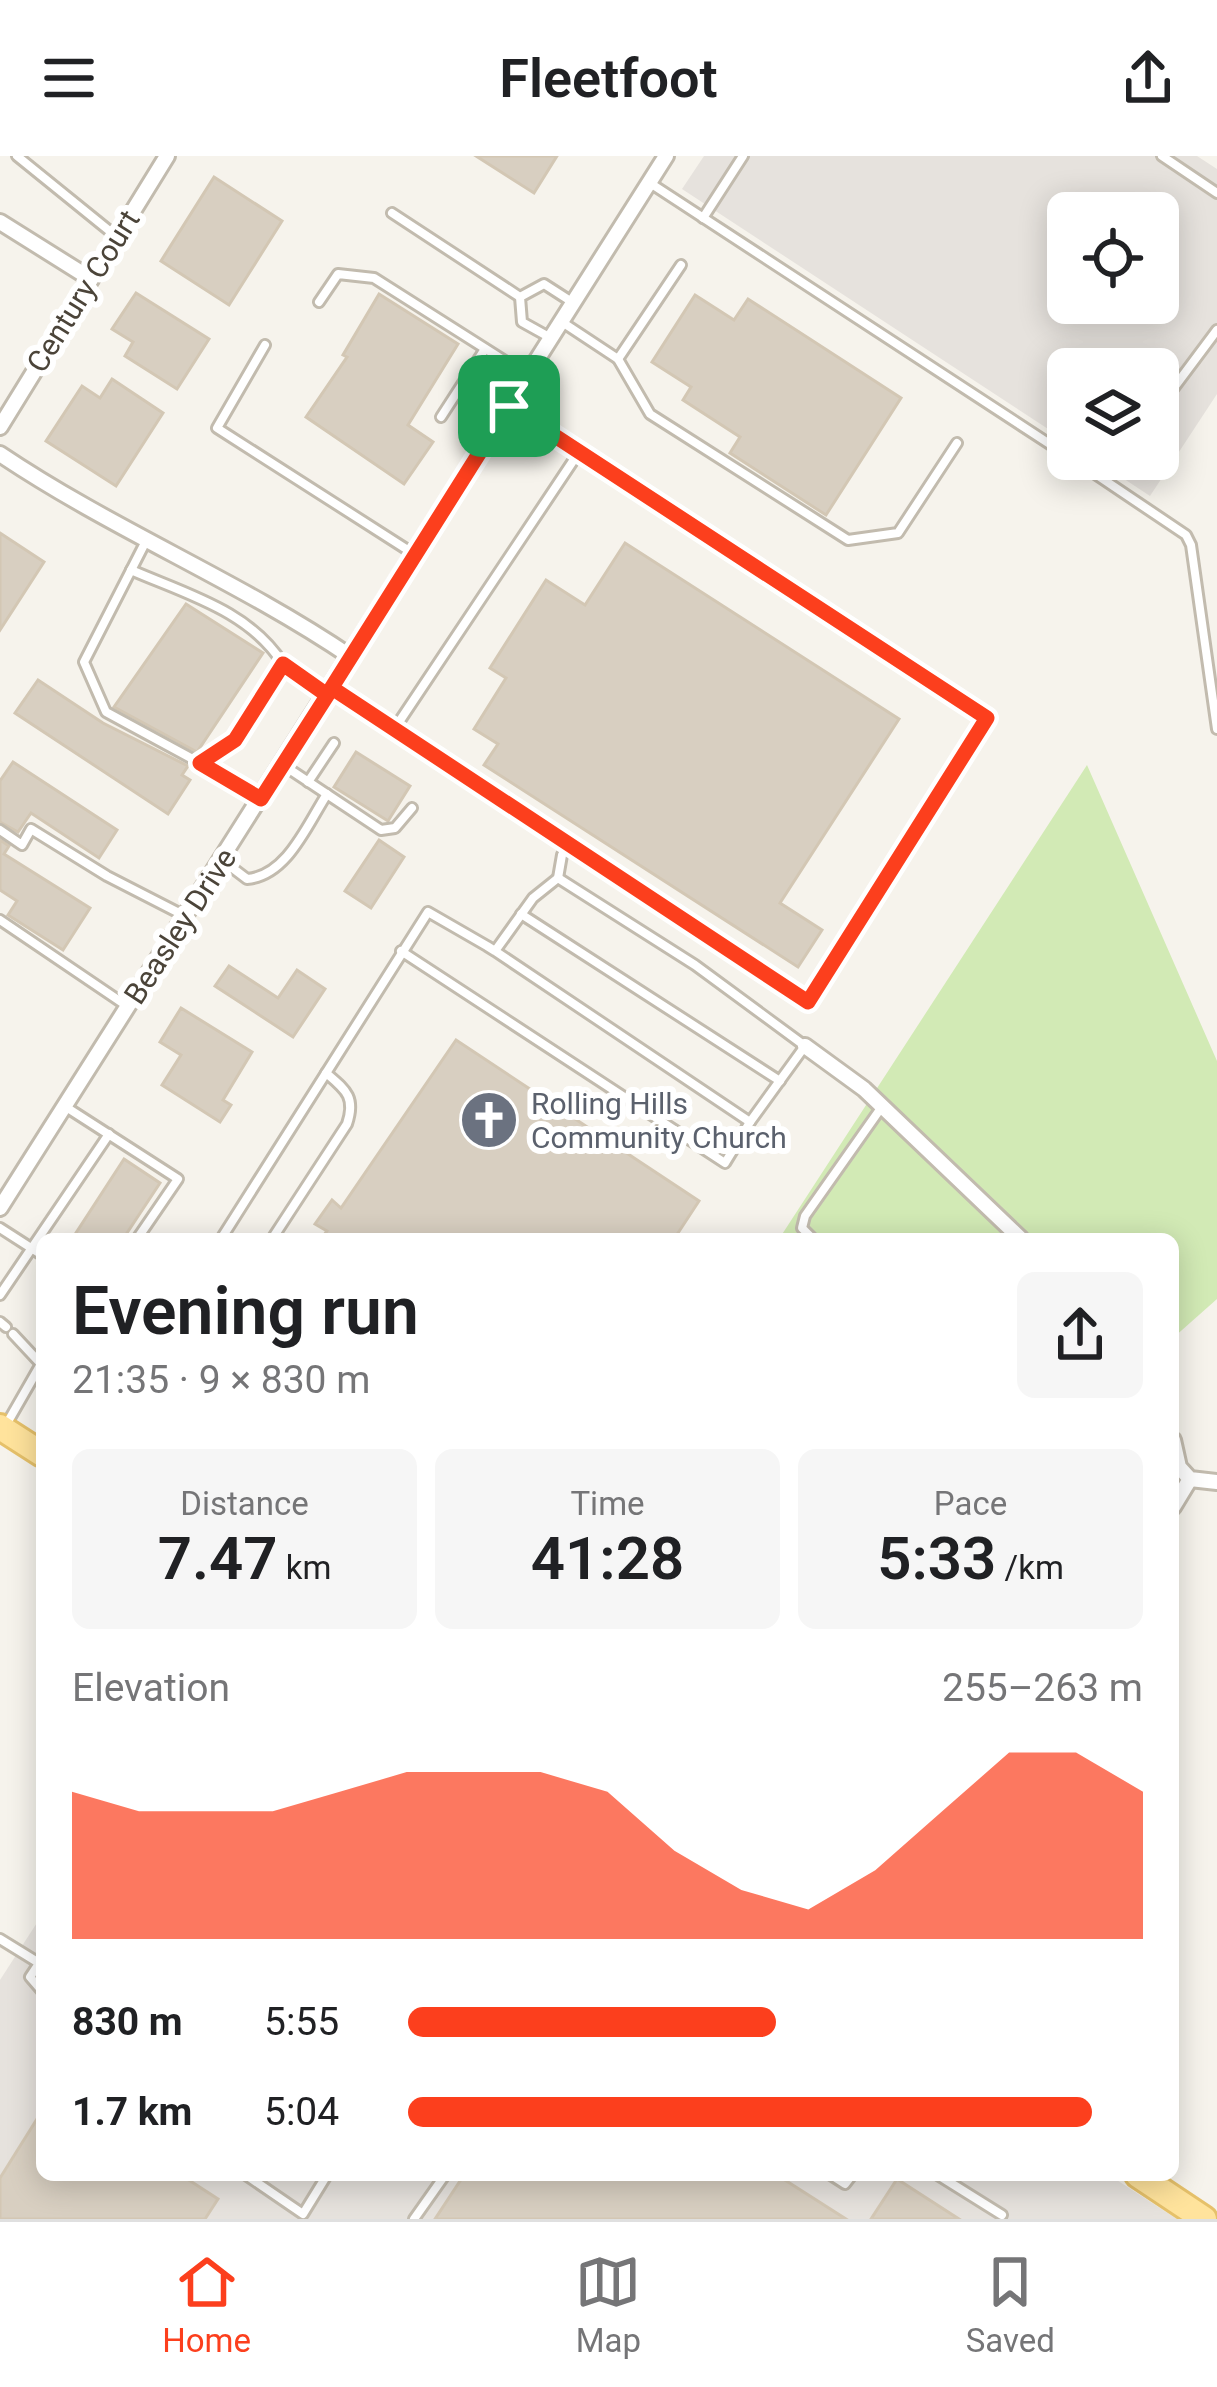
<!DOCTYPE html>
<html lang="en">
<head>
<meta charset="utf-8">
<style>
  :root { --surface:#fff; --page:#f6f6f6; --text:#202124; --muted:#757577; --line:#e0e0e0; --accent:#fc3f1d }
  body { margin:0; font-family:Roboto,sans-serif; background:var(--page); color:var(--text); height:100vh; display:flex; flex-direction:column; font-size:45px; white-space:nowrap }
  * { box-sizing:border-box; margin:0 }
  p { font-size:39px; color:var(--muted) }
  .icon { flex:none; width:66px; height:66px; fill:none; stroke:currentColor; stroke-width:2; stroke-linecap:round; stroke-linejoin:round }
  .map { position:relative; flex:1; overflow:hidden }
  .panel { position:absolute; left:36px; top:1077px; width:1143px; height:948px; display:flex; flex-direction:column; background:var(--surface); border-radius:18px; box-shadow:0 6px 30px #0003 }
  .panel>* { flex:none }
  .buttons { position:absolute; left:1047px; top:36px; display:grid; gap:24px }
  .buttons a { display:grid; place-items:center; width:132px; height:132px; border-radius:18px; background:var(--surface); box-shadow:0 6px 30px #0003; font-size:60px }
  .pin { position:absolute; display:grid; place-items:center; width:102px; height:102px; color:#fff; margin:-51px; border-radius:24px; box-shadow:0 6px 18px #0006 }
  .round { display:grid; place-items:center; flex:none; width:126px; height:126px; border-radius:18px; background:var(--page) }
  .headline { display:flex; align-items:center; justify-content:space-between; height:204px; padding:0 36px }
  h1 { font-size:66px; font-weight:600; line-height:90px }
  .metrics { display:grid; grid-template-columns:repeat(3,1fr); gap:18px; height:204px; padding:12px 36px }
  .metrics div { display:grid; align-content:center; border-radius:18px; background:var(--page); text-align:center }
  .metrics b { font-size:60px; font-weight:600 }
  .metrics small { font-size:33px; font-weight:400 }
  .metrics p { font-size:33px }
  .chart { height:336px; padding:24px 36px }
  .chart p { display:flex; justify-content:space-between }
  .chart svg { width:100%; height:216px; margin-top:12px; fill:var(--accent); opacity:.7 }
  ul { padding:0 36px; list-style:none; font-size:39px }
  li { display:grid; grid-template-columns:192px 144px 1fr; align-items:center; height:90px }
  li i { height:30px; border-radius:15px; background:var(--accent) }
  header { display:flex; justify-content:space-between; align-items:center; height:156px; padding:0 36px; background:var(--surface); font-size:54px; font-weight:600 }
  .tabs { display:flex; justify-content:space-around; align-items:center; height:168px; border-top:3px solid var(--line); background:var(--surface); font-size:33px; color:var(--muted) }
  .tabs a { display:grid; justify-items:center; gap:6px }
  .tabs .on { color:var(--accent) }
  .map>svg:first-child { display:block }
  .industrial { fill:#e6e2dd; fill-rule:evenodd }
  .green { fill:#d2eab5 }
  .building { fill:#d8cfc1; stroke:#d3c7b4; stroke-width:3 }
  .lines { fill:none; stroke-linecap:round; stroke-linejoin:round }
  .service-casing { stroke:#c2bbae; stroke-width:14 }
  .minor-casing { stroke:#c2bbae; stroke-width:20 }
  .primary-casing { stroke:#e6c16a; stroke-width:30 }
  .service { stroke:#fff; stroke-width:8 }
  .minor { stroke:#fff; stroke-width:14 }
  .primary { stroke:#ffe39c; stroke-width:24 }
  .route-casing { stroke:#fff; stroke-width:24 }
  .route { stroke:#fc3f1d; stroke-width:15 }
  .labels { text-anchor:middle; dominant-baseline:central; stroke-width:12; stroke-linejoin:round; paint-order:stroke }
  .street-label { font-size:30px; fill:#4b4439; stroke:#fff }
  .worship-label { font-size:30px; fill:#5b616d; stroke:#fff; text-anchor:start }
</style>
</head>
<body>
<header><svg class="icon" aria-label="menu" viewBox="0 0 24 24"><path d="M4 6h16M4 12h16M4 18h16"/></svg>Fleetfoot<svg class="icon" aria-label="share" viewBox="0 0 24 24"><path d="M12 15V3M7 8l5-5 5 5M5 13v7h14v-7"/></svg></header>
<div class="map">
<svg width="1217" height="2063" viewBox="0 0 1217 2063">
  <rect width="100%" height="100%" fill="#f6f3ec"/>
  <!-- industrial -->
  <g class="industrial">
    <path d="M704,0H1197L1217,13V238L1150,340L1094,303H1158V213H1068V286L682,33ZM1068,57H1158V147H1068Z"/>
    <polygon points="42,1759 42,2019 1109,2019 1177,2063 0,2063 0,1824"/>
  </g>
  <!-- green -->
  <polygon class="green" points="1087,609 1217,905 1217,1143 1173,1182 1173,1083 779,1083"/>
  <!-- building -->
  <g class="building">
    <polygon points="476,0 557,0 534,37"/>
    <polygon points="214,21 282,65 229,149 161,105"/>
    <polygon points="136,137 209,183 177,233 125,200 133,186 112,173"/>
    <polygon points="379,138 458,188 408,269 433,286 404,328 306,261 347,201 343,199"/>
    <polygon points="695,139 734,164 748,143 901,242 826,359 730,297 740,281 683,244 691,231 652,206"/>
    <polygon points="112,223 163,257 116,330 46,285 82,230 100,242"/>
    <polygon points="0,377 44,406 0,474"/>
    <polygon points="625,387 899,563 780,747 822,774 798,811 484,609 498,588 474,573 506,522 490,512 546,424 585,449"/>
    <polygon points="186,448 263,497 197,596 114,551"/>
    <polygon points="38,524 103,567 188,610 182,619 190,624 168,658 15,557"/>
    <polygon points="356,596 410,630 388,665 334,631"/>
    <polygon points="13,606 117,674 99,702 31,657 18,676 0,666 0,625"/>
    <polygon points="0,684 9,690 4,698 90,752 63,794 8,759 17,745 0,734"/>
    <polygon points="379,684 404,701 371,752 345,735"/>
    <polygon points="229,810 278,842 297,814 325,833 293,881 215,830"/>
    <polygon points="181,852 252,896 223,944 231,949 220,966 162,929 181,899 160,886"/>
    <polygon points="456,884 699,1045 674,1083 321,1083 327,1075 315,1068 332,1044 341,1052"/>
    <polygon points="124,1003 160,1027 123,1083 72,1083"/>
    <polygon points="42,1955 42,2019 181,2019 218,2043 205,2063 0,2063 0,2022"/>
    <polygon points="464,2019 777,2019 846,2063 435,2063"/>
    <polygon points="897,2023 959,2063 871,2063"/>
  </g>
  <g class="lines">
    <defs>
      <g id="service">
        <polyline points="17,0 117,81"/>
        <polyline points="1162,0 1217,37"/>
        <polyline points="650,27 1068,300"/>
        <polyline points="392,57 520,141"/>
        <polyline points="703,62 743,0"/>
        <polyline points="319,146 338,118 374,122 527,219"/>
        <polyline points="562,166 618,203 681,109"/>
        <polyline points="549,181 522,166 520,141 544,128 572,146"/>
        <polyline points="265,189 217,272 414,398"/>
        <polyline points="618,203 650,258 848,384 898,377 957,287"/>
        <polyline points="1158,253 1217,174"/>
        <polyline points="441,261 485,193"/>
        <polyline points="1073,303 1186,379 1191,389 1217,573"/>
        <polyline points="1106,324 1121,303"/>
        <polyline points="146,385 84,506 106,556 200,607 235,584 283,508 326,538"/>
        <path d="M131,414C186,438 250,455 283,508"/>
        <polyline points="331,532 808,846 987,563 509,250"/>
        <polyline points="395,572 579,296"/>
        <polyline points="200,607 261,643"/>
        <polyline points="283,609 381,674 395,672 412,652"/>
        <polyline points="308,626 334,587"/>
        <polyline points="0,674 22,689 31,673 107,720 185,760"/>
        <path d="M222,704L247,723C287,720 307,669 327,638"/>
        <polyline points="558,722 562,699 568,690"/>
        <polyline points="521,758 780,925"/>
        <polyline points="0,764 127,850"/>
        <polyline points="401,795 725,1007 750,966"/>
        <polyline points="66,951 178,1023 137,1083"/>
        <polyline points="0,1072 42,1099"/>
        <polyline points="221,1083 428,756 487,790 495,795 750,966 805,890 695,809 558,722 533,742 495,795"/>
        <path d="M272,1083L347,968C356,941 346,934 326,917"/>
        <polyline points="813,1083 802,1072 805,1060 881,952"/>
        <polyline points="0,1139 109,978"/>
        <polyline points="0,1166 6,1171"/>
        <polyline points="6,1269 41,1208 13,1178"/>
        <polyline points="0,1783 39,1807"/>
        <polyline points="42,1803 30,1821 42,1835"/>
        <polyline points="246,2019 303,2058 327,2019"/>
        <polyline points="831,2019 845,2028 852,2019"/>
        <polyline points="938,2019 1002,2059"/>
        <polyline points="414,2063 445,2019"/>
      </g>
      <g id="minor">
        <polyline points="0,66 91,123"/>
        <polyline points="0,271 167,0"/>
        <path d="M0,298C113,374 239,425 351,501"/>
        <polyline points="805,890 864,933 1021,1083"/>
        <polyline points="0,1052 666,0"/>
        <polyline points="1173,1284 1179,1311 1190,1323 1217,1326"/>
        <polyline points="1173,1351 1190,1323"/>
      </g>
      <g id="primary">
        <polyline points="0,1271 42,1298"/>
        <polyline points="1138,2019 1204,2063"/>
      </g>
    </defs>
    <!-- service casing -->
    <use href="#service" class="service-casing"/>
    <!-- minor casing -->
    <use href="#minor" class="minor-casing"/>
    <!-- primary casing -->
    <use href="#primary" class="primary-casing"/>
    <!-- service -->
    <use href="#service" class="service"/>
    <!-- minor -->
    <use href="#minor" class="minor"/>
    <!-- primary -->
    <use href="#primary" class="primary"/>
  </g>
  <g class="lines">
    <defs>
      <polyline id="route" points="509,250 327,539 283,508 235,584 200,607 261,643 332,532 808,846 987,562 509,250"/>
    </defs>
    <!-- route casing -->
    <use href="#route" class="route-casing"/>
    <!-- route -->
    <use href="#route" class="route"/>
  </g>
  <!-- icons -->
  <defs>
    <symbol id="church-disc" viewBox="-11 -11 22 22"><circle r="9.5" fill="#6b7280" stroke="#fff"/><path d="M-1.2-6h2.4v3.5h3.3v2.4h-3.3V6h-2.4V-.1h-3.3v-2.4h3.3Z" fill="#fff"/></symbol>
  </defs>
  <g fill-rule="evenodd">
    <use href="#church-disc" x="456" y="931" width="66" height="66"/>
  </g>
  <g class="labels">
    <!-- street labels -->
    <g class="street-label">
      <text transform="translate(83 135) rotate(-58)">Century Court</text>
      <text transform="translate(180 770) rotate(-57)">Beasley Drive</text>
    </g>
    <!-- worship labels -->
    <g class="worship-label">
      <text x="531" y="947">Rolling Hills<tspan x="531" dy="34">Community Church</tspan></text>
    </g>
  </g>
</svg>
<div class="buttons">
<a><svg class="icon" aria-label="locate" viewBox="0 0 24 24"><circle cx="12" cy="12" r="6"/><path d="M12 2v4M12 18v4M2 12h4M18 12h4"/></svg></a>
<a><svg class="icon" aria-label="layers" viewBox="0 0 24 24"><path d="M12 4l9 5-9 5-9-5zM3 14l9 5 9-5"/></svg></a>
</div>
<div class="pin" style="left:509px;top:250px;background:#1e9e55"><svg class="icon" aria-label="arrive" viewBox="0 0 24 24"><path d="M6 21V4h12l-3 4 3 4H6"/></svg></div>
<section class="panel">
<div class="headline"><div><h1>Evening run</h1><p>21:35 · 9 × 830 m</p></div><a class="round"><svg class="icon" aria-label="share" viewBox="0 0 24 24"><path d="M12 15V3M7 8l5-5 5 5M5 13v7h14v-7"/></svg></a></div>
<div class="metrics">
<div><p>Distance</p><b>7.47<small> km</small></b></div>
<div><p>Time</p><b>41:28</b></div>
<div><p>Pace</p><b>5:33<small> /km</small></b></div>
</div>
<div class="chart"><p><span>Elevation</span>255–263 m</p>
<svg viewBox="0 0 160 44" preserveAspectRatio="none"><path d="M0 44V14L10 18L20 18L30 18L40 14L50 10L60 10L70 10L80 14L90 26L100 34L110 38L120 30L130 18L140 6L150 6L160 14V44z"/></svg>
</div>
<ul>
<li><b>830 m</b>5:55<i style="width:50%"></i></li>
<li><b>1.7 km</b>5:04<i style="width:93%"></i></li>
</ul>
</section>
</div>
<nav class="tabs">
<a class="on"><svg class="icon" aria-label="home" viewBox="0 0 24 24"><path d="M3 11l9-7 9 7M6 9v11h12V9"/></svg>Home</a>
<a><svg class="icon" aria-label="map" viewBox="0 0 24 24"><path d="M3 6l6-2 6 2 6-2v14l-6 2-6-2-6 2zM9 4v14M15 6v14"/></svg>Map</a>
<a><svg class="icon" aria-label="saved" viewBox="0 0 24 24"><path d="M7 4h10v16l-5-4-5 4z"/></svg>Saved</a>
</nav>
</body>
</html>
